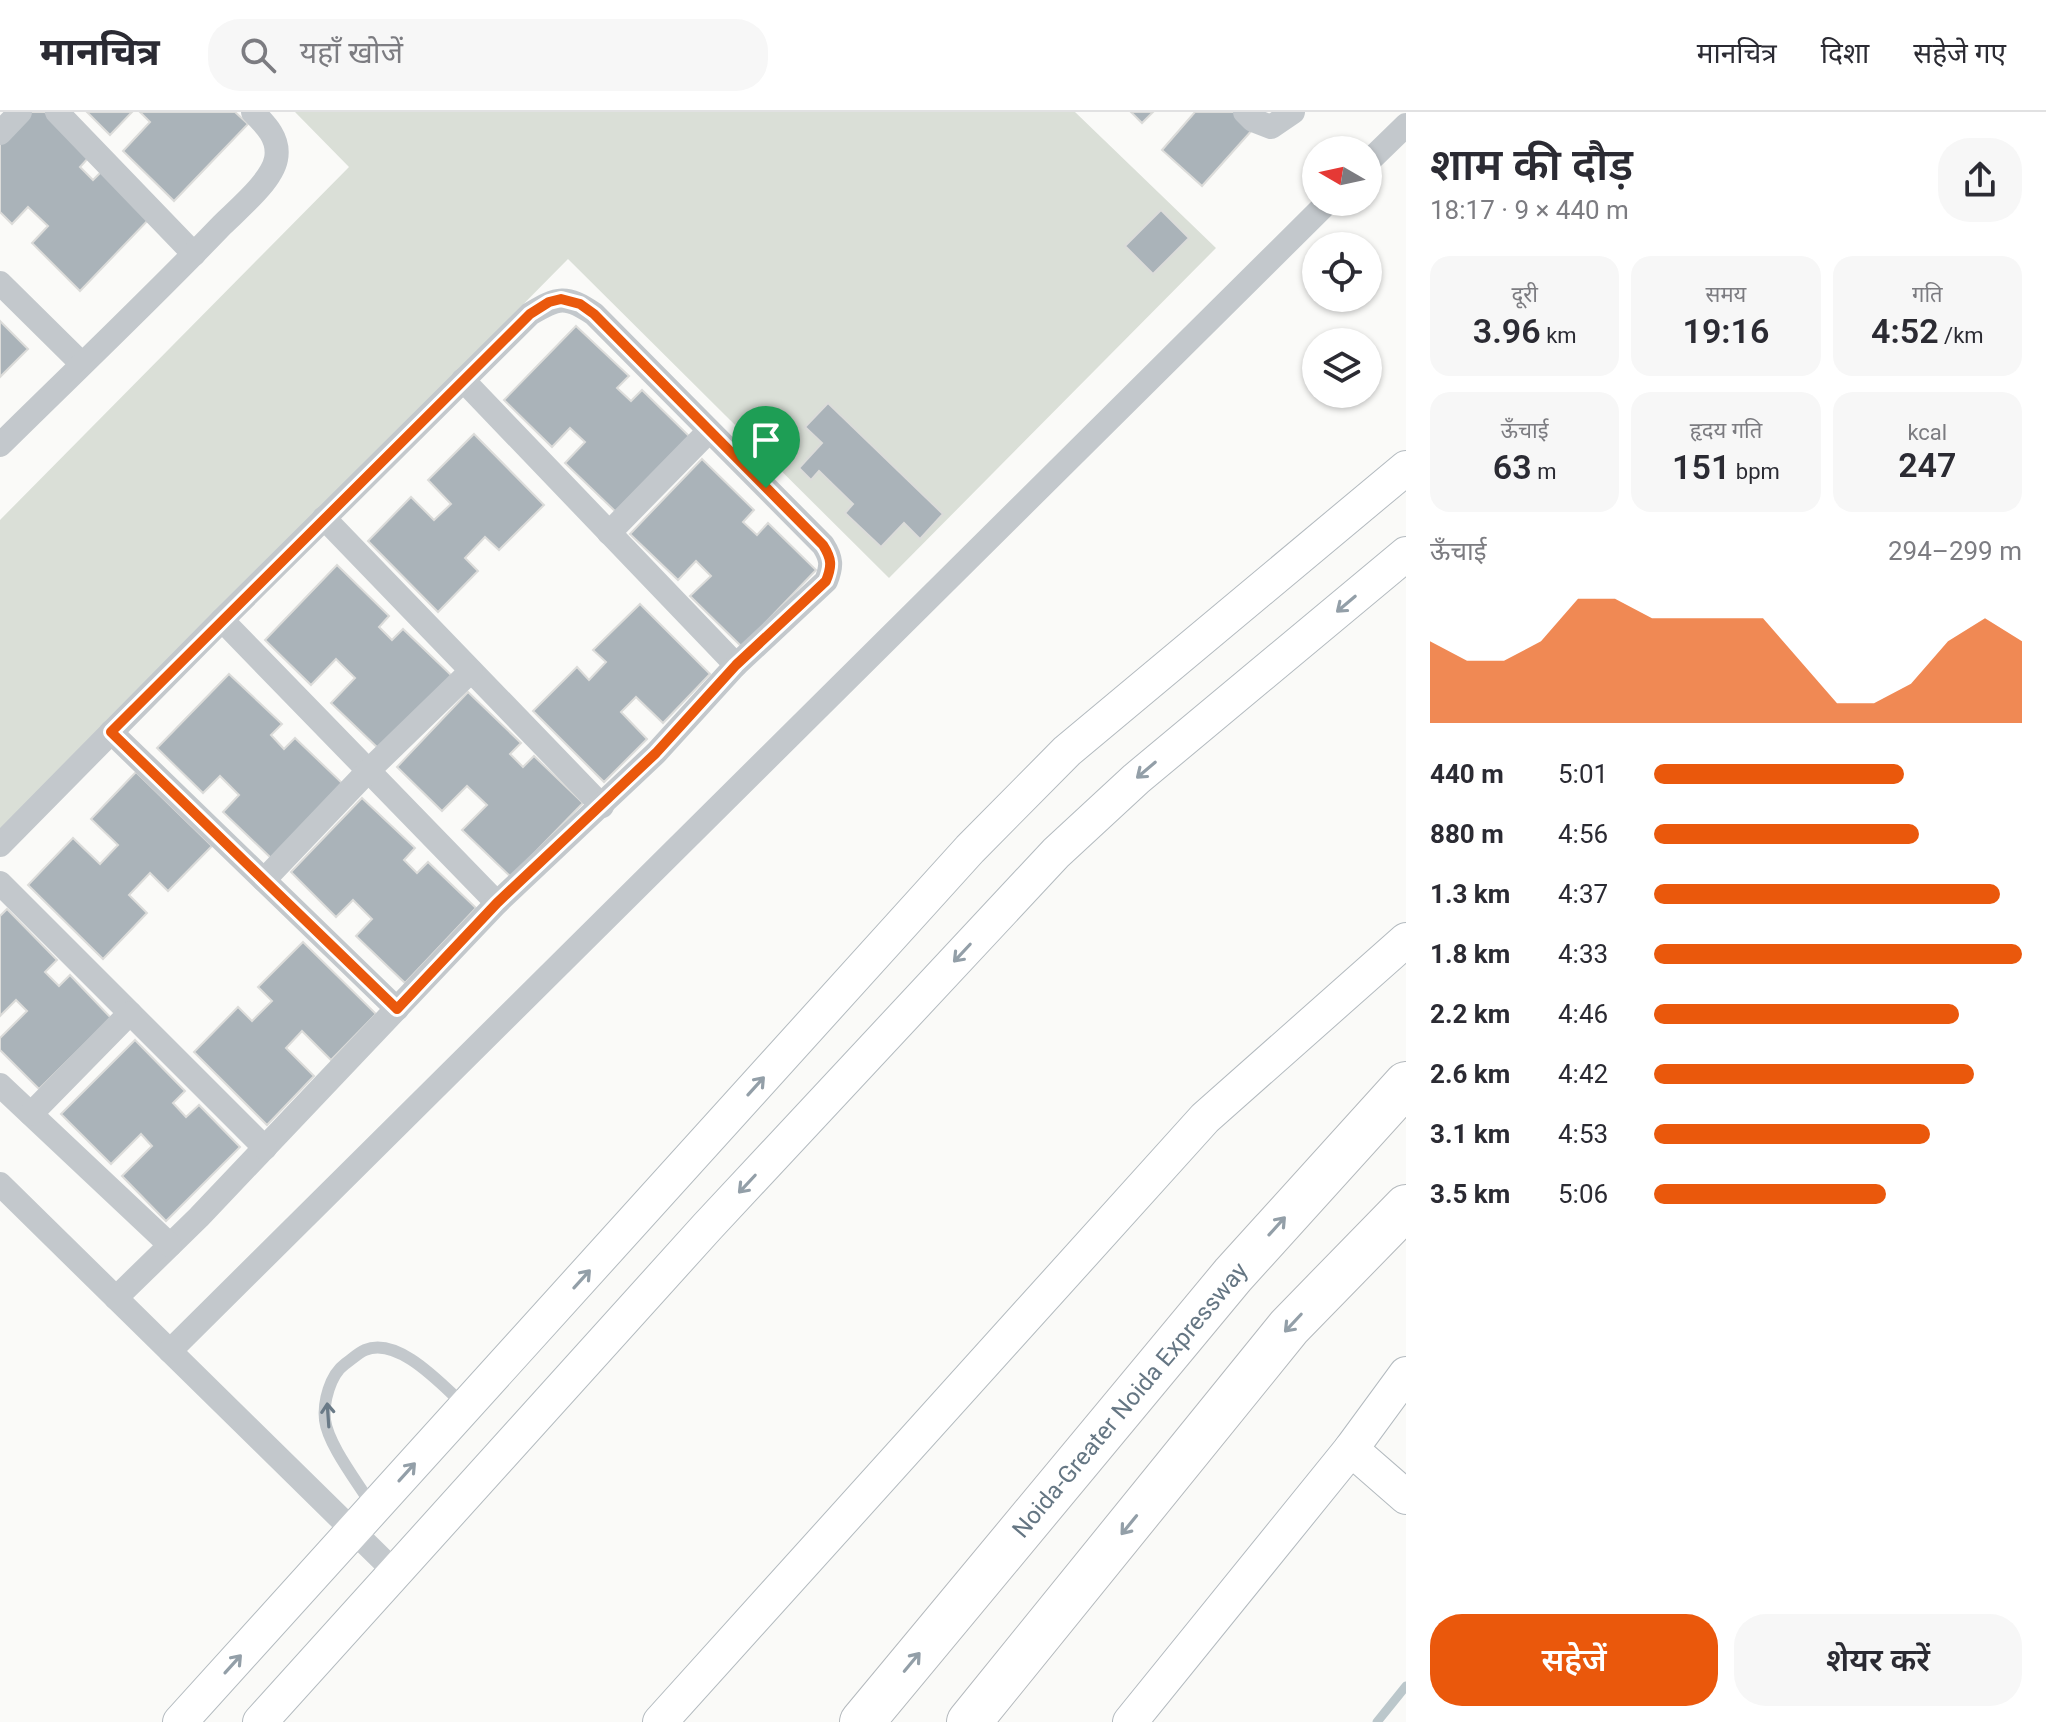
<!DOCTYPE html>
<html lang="hi">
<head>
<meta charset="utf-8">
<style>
  :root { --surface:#fff; --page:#f7f7f7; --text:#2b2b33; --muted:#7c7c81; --line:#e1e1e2; --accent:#ea580c }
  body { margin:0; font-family:Roboto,"Noto Sans Devanagari",sans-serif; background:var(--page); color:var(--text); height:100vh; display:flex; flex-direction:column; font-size:30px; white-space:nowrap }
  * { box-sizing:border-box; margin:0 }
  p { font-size:26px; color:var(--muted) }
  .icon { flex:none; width:44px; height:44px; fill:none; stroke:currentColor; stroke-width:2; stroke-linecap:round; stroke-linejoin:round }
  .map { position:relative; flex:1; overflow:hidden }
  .drawer { display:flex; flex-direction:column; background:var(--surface); width:640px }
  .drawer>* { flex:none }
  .needle { width:52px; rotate:279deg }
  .buttons { position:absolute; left:1302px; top:24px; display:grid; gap:16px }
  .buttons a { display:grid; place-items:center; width:80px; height:80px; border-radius:50%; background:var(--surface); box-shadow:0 2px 6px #0004; font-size:40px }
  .pin { position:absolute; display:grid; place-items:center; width:68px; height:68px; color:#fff; margin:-82px -34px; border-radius:50% 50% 50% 0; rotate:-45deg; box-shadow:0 0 8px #0007 }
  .pin .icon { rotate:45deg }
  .round { display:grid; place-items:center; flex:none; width:84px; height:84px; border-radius:32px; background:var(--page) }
  .head { display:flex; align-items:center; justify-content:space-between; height:136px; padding:0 24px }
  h1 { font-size:44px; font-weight:600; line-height:60px }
  .metrics { display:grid; grid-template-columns:repeat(3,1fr); gap:12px; height:136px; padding:8px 24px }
  .metrics div { display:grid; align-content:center; border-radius:20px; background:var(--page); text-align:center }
  .metrics b { font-size:34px; font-weight:600 }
  .metrics small { font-size:22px; font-weight:400 }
  .metrics p { font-size:22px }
  .chart { height:224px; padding:16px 24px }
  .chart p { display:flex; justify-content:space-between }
  .chart svg { width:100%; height:144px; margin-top:8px; fill:var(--accent); opacity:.7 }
  .cta { display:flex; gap:16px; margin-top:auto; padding:16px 24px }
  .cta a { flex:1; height:92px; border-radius:32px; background:var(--accent); color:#fff; font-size:32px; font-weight:600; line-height:92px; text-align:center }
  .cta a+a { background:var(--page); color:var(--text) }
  ul { padding:0 24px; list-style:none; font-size:26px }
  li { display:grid; grid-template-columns:128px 96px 1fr; align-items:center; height:60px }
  li i { height:20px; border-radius:10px; background:var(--accent) }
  header { display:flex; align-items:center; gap:48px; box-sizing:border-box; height:112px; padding:0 40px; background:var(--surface); border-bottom:2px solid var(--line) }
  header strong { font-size:38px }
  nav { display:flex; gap:44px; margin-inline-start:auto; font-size:28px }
  .search { width:560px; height:72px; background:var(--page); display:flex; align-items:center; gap:20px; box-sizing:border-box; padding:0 28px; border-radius:32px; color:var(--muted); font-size:30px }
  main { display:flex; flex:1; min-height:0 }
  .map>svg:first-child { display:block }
  .green { fill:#dadfd7 }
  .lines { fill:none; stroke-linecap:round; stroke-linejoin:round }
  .stream { stroke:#bbc7cb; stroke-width:9 }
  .building { fill:#aab3b9; stroke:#dcdcda; stroke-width:2 }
  .secondary-casing { stroke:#b3babf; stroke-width:36 }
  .highway-casing { stroke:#b4b9bd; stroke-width:46 }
  .lane { stroke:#c3c8cc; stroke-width:12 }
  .street { stroke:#c3c8cc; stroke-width:24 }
  .secondary { stroke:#fff; stroke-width:34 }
  .highway { stroke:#fff; stroke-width:44 }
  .oneway { stroke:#939fa8 }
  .oneway2 { stroke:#6a7a87 }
  .route-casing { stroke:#fff; stroke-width:16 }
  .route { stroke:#ea580c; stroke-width:10 }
  .labels { text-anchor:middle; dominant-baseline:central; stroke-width:8; stroke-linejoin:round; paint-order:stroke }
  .street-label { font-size:24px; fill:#657683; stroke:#fff }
</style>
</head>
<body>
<header>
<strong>मानचित्र</strong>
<div class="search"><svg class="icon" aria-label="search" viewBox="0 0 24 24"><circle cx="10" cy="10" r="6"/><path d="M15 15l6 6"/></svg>यहाँ खोजें</div>
<nav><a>मानचित्र</a><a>दिशा</a><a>सहेजे गए</a></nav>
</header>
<main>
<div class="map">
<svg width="1406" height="1610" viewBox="0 0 1406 1610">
  <rect width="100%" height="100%" fill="#fafaf8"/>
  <!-- green -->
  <polygon class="green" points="295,0 1075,0 1216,136 889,466 568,147 0,722 0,408 349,55"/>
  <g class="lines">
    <!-- stream -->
    <polyline class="stream" points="1377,1610 1406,1574"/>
  </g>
  <!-- building -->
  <g class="building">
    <polygon points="31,0 45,0 90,44 80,55 93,68 104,57 152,104 80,179 32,131 48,114 28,95 12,112 0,100 0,32"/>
    <polygon points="87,0 132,0 110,23"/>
    <polygon points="140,0 235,0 248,12 174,89 123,39 150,10"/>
    <polygon points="1131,0 1153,0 1142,11"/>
    <polygon points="1195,0 1234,0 1253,17 1202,74 1162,38"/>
    <polygon points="1161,98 1189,126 1153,162 1125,134"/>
    <polygon points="0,209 28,237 0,265"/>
    <polygon points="576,214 629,264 617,276 631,289 642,278 690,325 617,401 565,351 585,330 570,316 552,335 504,288"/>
    <polygon points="828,291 943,402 920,427 904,411 881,435 845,401 853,392 819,359 811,368 799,356 822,331 805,315"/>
    <polygon points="474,322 544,393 499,438 485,425 465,446 478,459 438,500 368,429 411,385 434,408 451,392 428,368"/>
    <polygon points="702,347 754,398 743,410 757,423 768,411 816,458 742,535 690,484 711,464 696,449 678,468 630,422"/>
    <polygon points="337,453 389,504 379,515 392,528 403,517 452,564 380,638 331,591 355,566 336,547 311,573 265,528"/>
    <polygon points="640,492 710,562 663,611 636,585 621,600 647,627 604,670 533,599 577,555 589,568 606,550 593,538"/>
    <polygon points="229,562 282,612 271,623 284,637 295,626 343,672 272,747 223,700 239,683 220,664 203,681 157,636"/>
    <polygon points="468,580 521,631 510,642 523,655 534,644 583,691 511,765 462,718 487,693 467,674 442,699 397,655"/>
    <polygon points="136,660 212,734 168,779 150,761 129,783 147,801 103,847 28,773 73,726 100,752 118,733 91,707"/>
    <polygon points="362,686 415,736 404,748 417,761 428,750 476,796 405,871 356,824 372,807 353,788 336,805 291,760"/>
    <polygon points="7,797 57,848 45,860 59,874 70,863 111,906 39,977 0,938 0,926 27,899 16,888 0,904 0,804"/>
    <polygon points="303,830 376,902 331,948 302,919 286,936 314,964 267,1013 194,940 238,895 252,909 272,889 258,875"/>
    <polygon points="135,928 185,979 173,991 186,1005 199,993 240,1035 166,1109 122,1064 152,1034 141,1022 111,1052 61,1002"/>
  </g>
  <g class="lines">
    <defs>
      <g id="secondary">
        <polyline points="1351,1337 1406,1385"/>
        <polyline points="180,1610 970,737 1067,639 1406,356"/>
        <polyline points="260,1610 707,1115 1056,741 1136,667 1406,442"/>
        <polyline points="660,1610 1205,1006 1406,828"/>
        <polyline points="1130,1610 1351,1337 1406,1262"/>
      </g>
      <g id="highway">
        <polyline points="862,1610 1233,1163 1406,972"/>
        <polyline points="969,1610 1289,1215 1406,1095"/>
      </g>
    </defs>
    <!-- secondary casing -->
    <use href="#secondary" class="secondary-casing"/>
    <!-- highway casing -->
    <use href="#highway" class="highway-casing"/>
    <!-- lane -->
    <path class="lane" d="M372,1394C359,1372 328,1333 325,1308C323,1290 330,1263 345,1252C351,1248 358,1241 365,1238C398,1224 441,1272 463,1292"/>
    <!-- street -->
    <g class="street">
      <polyline points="57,0 194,142"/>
      <polyline points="1245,0 1253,8 1271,15 1293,0"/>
      <polyline points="0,21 20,0"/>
      <polyline points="1368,50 1406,13"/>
      <polyline points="0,171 82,252"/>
      <polyline points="463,268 736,553"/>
      <path d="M0,333C74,260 150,188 222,113C238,97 272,69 276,47C280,27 266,13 253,0"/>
      <polyline points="324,406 602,694"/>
      <polyline points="609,421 709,319"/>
      <polyline points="222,508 497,791"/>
      <polyline points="111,620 397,897"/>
      <path d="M0,733L222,508L530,202C558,185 566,183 594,202L823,433C832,447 832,454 826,469L736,553L656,641L497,791L199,1105L116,1186"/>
      <polyline points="264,768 368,659 471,559"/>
      <polyline points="0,771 265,1036"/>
      <polyline points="0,973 170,1133"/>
      <polyline points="31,1002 130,901"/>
      <polyline points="0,1072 396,1461"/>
      <polyline points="170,1239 1328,90"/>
    </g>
    <!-- secondary -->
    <use href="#secondary" class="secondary"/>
    <!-- highway -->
    <use href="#highway" class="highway"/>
  </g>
  <!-- one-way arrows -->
  <defs><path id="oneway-shaft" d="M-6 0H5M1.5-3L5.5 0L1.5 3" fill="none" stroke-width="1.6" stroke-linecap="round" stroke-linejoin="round" transform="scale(2)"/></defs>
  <g class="oneway">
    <use href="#oneway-shaft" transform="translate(1346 492) rotate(140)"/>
    <use href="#oneway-shaft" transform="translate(1146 658) rotate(140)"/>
    <use href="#oneway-shaft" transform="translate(962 841) rotate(133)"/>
    <use href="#oneway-shaft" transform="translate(756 974) rotate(-48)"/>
    <use href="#oneway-shaft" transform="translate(747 1072) rotate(133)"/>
    <use href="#oneway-shaft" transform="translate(1277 1114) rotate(-48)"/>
    <use href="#oneway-shaft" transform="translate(582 1167) rotate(-48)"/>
    <use href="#oneway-shaft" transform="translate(1293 1211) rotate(133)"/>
    <use href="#oneway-shaft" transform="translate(407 1360) rotate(-48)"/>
    <use href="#oneway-shaft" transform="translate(1129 1413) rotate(129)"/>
    <use href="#oneway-shaft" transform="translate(912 1550) rotate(-50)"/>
    <use href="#oneway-shaft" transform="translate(233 1552) rotate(-48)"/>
  </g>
  <use class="oneway2" href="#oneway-shaft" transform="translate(328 1303) rotate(-94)"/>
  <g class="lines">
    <defs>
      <path id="route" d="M561,187L580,192L594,202L823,433C832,447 832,454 826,469L736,553L656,641L497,791L397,897L111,620L530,202L549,190Z"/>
    </defs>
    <!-- route casing -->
    <use href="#route" class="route-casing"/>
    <!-- route -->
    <use href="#route" class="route"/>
  </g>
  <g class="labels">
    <!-- street labels -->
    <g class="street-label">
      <text transform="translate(1130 1288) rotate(-50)">Noida-Greater Noida Expressway</text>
    </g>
  </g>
</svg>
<div class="buttons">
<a><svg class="needle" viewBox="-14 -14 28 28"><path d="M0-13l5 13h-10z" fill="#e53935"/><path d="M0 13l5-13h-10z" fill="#7c7c81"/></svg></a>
<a><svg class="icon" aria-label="locate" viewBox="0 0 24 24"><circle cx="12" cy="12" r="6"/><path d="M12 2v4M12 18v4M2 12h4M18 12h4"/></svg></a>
<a><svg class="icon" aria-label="layers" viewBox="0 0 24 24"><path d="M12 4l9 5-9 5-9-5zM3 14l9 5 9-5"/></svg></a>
</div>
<div class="pin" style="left:766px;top:376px;background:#1e9e55"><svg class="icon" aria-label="arrive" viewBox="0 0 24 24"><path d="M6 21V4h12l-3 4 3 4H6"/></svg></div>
</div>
<section class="drawer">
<div class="head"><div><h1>शाम की दौड़</h1><p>18:17 · 9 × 440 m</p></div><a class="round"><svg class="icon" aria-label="share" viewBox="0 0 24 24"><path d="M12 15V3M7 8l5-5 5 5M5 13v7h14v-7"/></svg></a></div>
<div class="metrics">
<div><p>दूरी</p><b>3.96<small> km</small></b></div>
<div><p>समय</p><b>19:16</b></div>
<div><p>गति</p><b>4:52<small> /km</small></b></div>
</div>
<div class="metrics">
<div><p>ऊँचाई</p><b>63<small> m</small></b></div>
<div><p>हृदय गति</p><b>151<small> bpm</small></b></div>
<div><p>kcal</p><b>247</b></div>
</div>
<div class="chart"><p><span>ऊँचाई</span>294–299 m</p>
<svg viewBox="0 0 160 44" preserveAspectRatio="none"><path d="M0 44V19L10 25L20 25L30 19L40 6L50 6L60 12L70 12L80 12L90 12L100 25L110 38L120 38L130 32L140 19L150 12L160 19V44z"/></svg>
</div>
<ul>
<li><b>440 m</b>5:01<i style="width:68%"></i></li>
<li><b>880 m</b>4:56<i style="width:72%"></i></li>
<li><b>1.3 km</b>4:37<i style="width:94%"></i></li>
<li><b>1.8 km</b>4:33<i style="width:100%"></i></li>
<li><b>2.2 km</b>4:46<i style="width:83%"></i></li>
<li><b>2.6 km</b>4:42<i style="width:87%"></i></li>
<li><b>3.1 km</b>4:53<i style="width:75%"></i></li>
<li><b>3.5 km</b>5:06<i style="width:63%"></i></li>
</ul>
<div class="cta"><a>सहेजें</a><a>शेयर करें</a></div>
</section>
</main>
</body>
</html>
